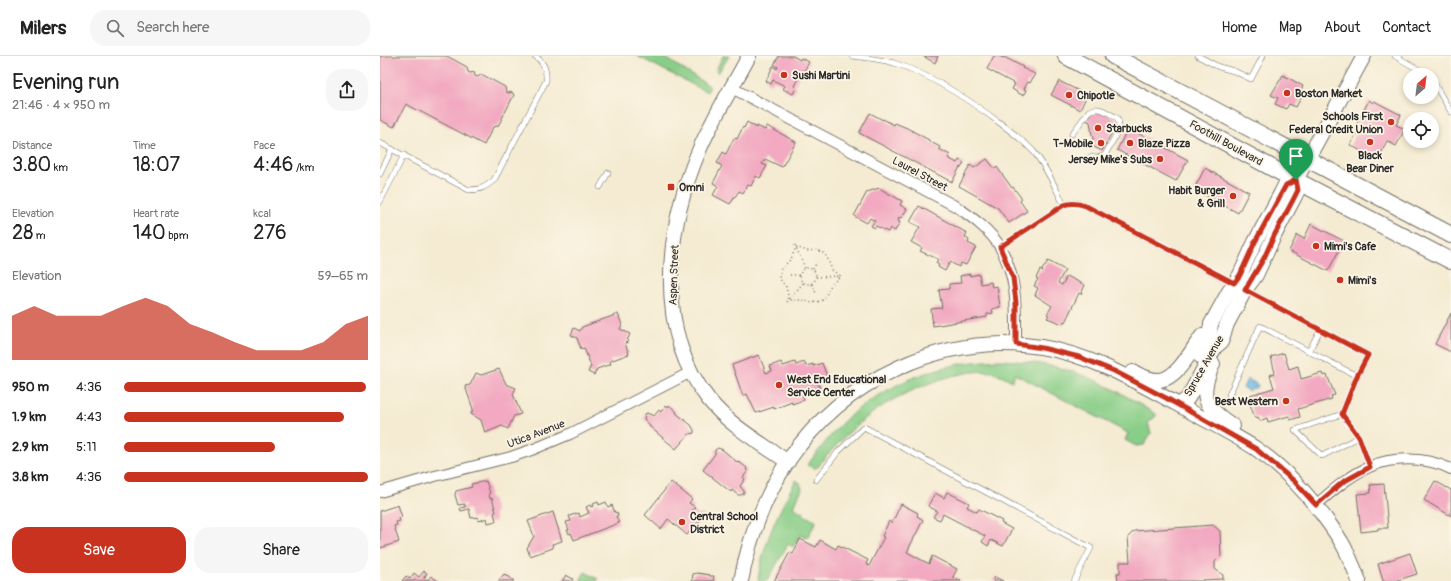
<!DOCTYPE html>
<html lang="en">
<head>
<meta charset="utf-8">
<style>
  :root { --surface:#fff; --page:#f6f6f6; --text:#222; --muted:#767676; --line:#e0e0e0; --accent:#c8321e }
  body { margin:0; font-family:Pangolin,sans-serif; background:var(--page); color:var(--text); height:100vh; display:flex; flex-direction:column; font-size:15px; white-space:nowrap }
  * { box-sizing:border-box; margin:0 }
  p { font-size:13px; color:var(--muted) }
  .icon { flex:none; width:22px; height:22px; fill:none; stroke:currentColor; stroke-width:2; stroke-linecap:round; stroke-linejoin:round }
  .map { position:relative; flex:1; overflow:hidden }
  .details { display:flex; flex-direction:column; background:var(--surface); width:380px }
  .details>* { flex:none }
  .needle { width:26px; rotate:28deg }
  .fabs { position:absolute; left:1023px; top:12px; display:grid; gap:8px }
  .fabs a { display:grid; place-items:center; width:36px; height:36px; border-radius:50%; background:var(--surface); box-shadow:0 2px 6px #0003; font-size:20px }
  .pin { position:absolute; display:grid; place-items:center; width:34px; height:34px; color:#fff; margin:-41px -17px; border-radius:50% 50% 50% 0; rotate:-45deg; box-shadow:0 0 4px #0007 }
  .pin .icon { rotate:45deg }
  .round { display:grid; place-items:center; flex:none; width:42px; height:42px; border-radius:16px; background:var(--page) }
  .head { display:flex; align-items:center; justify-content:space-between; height:68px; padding:0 12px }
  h1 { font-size:22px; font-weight:600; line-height:30px }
  .figures { display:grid; grid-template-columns:repeat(3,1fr); gap:6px; height:68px; padding:4px 12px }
  .figures div { display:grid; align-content:center }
  .figures b { font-size:20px; font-weight:600 }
  .figures small { font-size:11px; font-weight:400 }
  .figures p { font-size:11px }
  .chart { height:112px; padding:8px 12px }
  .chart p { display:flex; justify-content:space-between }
  .chart svg { width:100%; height:72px; margin-top:4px; fill:var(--accent); opacity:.7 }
  .primary-button { display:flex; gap:8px; margin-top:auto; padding:8px 12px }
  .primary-button a { flex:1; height:46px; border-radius:16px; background:var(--accent); color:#fff; font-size:16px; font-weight:600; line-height:46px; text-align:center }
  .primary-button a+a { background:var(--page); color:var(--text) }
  ul { padding:0 12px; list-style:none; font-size:13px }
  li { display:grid; grid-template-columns:64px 48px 1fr; align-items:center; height:30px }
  li i { height:10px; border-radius:5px; background:var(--accent) }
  header { display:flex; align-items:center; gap:24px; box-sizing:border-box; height:56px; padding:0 20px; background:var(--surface); border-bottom:1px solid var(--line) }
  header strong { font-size:19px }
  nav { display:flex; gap:22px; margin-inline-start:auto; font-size:14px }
  .search { width:280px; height:36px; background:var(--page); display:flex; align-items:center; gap:10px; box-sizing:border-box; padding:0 14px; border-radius:16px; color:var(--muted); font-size:15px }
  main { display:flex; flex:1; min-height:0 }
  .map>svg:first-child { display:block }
  .green { fill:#89ce88; stroke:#5a7c5a }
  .water { fill:#6bb7e4; stroke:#4b7188 }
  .building { fill:#f2a9c1 }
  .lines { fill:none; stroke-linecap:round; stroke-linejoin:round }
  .lane-casing { stroke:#716e65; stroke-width:6 }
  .street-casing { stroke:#716e65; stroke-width:12 }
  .secondary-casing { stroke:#716e65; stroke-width:16 }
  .primary-casing { stroke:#716e65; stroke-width:18 }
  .path { stroke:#716e65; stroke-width:1.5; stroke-dasharray:1 3; stroke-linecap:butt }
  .lane { stroke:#fff; stroke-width:5 }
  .street { stroke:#fff; stroke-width:10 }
  .secondary { stroke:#fff; stroke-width:14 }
  .primary { stroke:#fff; stroke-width:16 }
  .route-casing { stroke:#fff; stroke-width:8 }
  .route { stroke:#c8321e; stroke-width:5 }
  .poi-dot { fill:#c8321e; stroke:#fcf5e5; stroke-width:1.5 }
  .labels { text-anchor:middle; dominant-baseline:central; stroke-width:3.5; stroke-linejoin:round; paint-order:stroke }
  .poi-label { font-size:11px; font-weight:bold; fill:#2b2b2b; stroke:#fcf5e5; text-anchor:start }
  .street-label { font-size:11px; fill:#2b2b2b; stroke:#fcf5e5 }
</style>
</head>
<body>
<header>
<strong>Milers</strong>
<div class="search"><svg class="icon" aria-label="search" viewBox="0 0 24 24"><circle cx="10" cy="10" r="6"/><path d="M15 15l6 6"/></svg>Search here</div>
<nav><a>Home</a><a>Map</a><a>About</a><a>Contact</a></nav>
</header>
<main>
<section class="details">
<div class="head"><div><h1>Evening run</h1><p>21:46 · 4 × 950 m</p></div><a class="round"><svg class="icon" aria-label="share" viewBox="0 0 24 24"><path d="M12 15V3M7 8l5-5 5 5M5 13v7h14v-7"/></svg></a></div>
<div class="figures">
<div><p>Distance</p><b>3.80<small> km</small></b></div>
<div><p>Time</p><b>18:07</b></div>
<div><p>Pace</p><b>4:46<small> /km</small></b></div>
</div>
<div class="figures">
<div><p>Elevation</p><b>28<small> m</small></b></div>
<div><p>Heart rate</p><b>140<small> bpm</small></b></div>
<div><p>kcal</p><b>276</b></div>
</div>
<div class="chart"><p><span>Elevation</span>59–65 m</p>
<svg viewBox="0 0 160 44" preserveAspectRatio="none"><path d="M0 44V17L10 11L20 17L30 17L40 17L50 11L60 6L70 11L80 22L90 27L100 33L110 38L120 38L130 38L140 33L150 22L160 17V44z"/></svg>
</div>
<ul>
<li><b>950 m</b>4:36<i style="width:99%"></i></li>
<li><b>1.9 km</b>4:43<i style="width:90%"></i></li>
<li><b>2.9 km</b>5:11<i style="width:62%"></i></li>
<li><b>3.8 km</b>4:36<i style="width:100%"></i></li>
</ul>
<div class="primary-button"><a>Save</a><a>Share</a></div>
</section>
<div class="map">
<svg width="1071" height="525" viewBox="0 0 1071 525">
  <rect width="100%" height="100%" fill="#fcf5e5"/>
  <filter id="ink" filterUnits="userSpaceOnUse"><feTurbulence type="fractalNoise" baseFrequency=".025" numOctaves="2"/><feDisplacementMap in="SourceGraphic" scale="8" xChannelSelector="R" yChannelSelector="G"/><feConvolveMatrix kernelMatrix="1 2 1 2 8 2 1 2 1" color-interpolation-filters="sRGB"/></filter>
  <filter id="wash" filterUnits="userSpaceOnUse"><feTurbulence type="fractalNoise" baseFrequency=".012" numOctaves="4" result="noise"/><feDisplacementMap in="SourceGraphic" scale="16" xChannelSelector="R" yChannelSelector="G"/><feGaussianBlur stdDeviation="0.9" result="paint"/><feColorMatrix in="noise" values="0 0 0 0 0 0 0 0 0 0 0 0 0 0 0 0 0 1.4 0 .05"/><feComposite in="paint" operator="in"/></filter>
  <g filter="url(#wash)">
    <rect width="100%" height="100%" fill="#f4ebd2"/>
    <!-- green -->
    <g class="green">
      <polygon points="257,0 283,0 310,18 328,29 330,31 327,36"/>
      <polygon points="343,0 349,0 338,17 336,14"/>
      <path d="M620,304C650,305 681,310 710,322C734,332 756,346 777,359L768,367L771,377L764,389L756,390L745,384L748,377L635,318L632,325C626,321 619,318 612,316C580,311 520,337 495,355C473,371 454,390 438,411L434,412L427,409C438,396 448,382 460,369C488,341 532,318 571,310C587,306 604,305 620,304Z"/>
      <path d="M416,424L420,427L422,433L413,451L423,457L425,460L434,463L436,466L427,482L420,479L413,491L408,488L387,525H378C382,489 399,455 416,424Z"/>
      <polygon points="205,516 218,523 217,525 200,525"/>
    </g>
    <!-- water -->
    <polygon class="water" points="867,323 877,328 878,331 868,335 863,332"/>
    <g id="blocks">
      <!-- building -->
      <g class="building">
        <polygon points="0,0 67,0 87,11 88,16 90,17 94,16 95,20 98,21 100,19 103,19 125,31 126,36 129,37 132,36 134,39 118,70 113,71 104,89 26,48 14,71 0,64"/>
        <polygon points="399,0 413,0 420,4 421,2 429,6 424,15 422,14 414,30 416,32 413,38 403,33 405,30 393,24 391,28 386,25 393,10 397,13 398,11 394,9"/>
        <polygon points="543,0 558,0 555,7"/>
        <polygon points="614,0 619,0 623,2 624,1 643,11 642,12 655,18 650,27 648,26 644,33 646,34 644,38 642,39 632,33 635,28 607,13"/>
        <polygon points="903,19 923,30 921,35 924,36 916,51 909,48 906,53 895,48 898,42 891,39"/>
        <polygon points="679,25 707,39 700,54 671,39"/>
        <polygon points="989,44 993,47 994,45 1021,59 1016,69 1025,73 1016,90 1007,85 998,104 970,89 978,75 974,73"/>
        <polygon points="712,55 722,55 736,64 737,67 722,95 712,90 711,87 714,81 712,79 710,66 706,64"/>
        <polygon points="490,57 503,64 503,63 514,69 515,67 527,72 549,84 549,85 560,91 559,93 570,99 568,102 577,107 579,104 584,107 581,112 580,111 572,126 479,77"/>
        <polygon points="367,66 377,72 377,70 385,74 387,70 416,86 402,111 385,103 382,108 387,110 380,122 376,120 371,130 368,129 363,137 359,135 350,148 333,139 338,130 333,127 342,110 337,107 343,96 346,98 354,82 357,83 363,71 364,72"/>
        <polygon points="748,72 808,104 796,125 737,94"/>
        <polygon points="607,103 615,113 617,111 632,132 633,131 642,143 640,145 647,155 629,167 618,152 579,130 590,109 594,112"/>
        <polygon points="825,112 869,136 858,157 814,133"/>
        <polygon points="499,132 522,145 520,149 527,153 521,162 519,161 518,165 520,166 515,175 510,172 508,176 496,170 495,172 491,170 495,165 490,162 487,167 474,160 487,136"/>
        <polygon points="539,150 587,177 585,181 589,184 588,187 596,191 586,209 581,207 579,211 570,206 565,215 558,211 559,209 556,207 558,203 540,195 542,192 531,186 540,171 530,166"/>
        <polygon points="931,168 964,185 948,215 909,195 917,179 924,183"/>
        <polygon points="668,205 685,214 678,227 682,229 687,220 705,229 701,238 699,237 685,266 684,265 683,268 667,262 669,259 667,258 672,250 655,239 658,232 654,230 658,223 656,222 660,214 663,216 662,214"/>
        <polygon points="590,218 590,220 599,218 601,228 611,226 612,231 617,230 620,251 612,253 613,257 607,258 607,261 553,270 551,253 562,252 559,234 569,233 569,228 581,227 580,220"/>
        <polygon points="1071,257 1071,296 1055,288"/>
        <polygon points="238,258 242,269 240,273 250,278 247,285 248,286 245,287 249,298 230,305 231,308 217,313 214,319 208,316 211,310 204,292 201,293 197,282 191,279 194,272 200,275 202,271"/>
        <polygon points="904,297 909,313 918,310 921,323 942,317 943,320 947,319 955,339 951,340 952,343 918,353 920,361 910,364 909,360 888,366 887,362 880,365 878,361 875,362 868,343 871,342 870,339 894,332 890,319 895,317 891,301"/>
        <polygon points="379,299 386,317 392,315 390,310 401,306 403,310 415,306 416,309 424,306 426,310 433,308 433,310 442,307 448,323 438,327 440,332 422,339 424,344 412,348 412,346 394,353 394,351 376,357 367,338 363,340 352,309"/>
        <polygon points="119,313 126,328 136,332 133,338 141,358 134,360 128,373 122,370 105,377 101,364 91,358 93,353 85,330 90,329 96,317 101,319"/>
        <polygon points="286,349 288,351 289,349 297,356 296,357 311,369 314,374 314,377 309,378 296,393 269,370 270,369 264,363 265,358 267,357 274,360 279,354 281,356"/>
        <polygon points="338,392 343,394 358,407 359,406 367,412 366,414 368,415 363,421 365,423 360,430 364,435 364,437 361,439 358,439 352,434 351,436 323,414 335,398 335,394"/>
        <polygon points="106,425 110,437 109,437 110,443 112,442 116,456 114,457 116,465 108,467 107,462 99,465 98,461 91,462 89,453 81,455 80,452 85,451 85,448 78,449 75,439 76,435 92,431 91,428"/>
        <polygon points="1055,425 1071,434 1071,460 1044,444"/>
        <polygon points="291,426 312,443 309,447 315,451 312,454 320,460 321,458 324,460 307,479 288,463 281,473 265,459"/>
        <polygon points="1004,428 1008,472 998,472 998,474 981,476 977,438 991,437 990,429"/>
        <polygon points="567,436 589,447 587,451 597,456 599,453 622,465 621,467 632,473 623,490 611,484 608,490 602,486 605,480 563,458 560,464 553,461 557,455 548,450 555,437 564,442"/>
        <polygon points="218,446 219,449 226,446 228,451 232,449 235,457 237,456 238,459 236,460 239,467 194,484 191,477 189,478 187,474 189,474 186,466 191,465 189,460 199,457 200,461 209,457 206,451 210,449 211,451 214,450 213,448"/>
        <polygon points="521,448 538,457 537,460 543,464 527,496 549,508 552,500 577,513 573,521 581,525 394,525 410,496 413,498 420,483 436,491 440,484 456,493 458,489 488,504 486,508 489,510 504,481 502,480 509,465 512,467"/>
        <polygon points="18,449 22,461 19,462 20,465 16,466 17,469 14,470 19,486 0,492 0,455"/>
        <polygon points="173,456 182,485 172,488 173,492 150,500 147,492 154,480 148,465"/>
        <polygon points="833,469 840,475 841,500 835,506 835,513 843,519 843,523 823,524 823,525 738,525 737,517 740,517 740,506 750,506 748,481 754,475"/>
        <polygon points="1030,497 1037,518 1015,525 1003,525 998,508"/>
        <polygon points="44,515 47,517 44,522 48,524 51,520 58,525 22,525 26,520 30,523 34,517 39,521"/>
        <polygon points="317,517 330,519 330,520 334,520 333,525 312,525 313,518"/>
        <polygon points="124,518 127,521 128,520 134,525 118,525"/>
        <polygon points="186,519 193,523 192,525 182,525"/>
        <polygon points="615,521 623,525 613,525"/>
      </g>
    </g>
  </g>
  <g filter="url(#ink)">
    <use href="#blocks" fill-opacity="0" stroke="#716e65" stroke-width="1"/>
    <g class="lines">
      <defs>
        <g id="lane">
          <path d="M472,0C486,2 500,3 514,7C552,19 588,43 620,67C632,76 644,85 654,96C667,112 675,131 684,149"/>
          <polyline points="818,0 839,11 854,15 871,23 883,0"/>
          <polyline points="1015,0 1048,19"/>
          <polyline points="1052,24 1071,56"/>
          <path d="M692,78L709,55C719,49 728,57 737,62C744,71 729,90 725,99L717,102L710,101"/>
          <path d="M0,87L89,134C100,134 106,131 114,124L166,25C167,14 164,6 155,0"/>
          <polyline points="0,118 12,93"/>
          <polyline points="220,131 228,117"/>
          <polyline points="0,146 24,99"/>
          <path d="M620,191L684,149C692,145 698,147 706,150L853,227"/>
          <polyline points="867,235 988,299 977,320 962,358 979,381 990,411"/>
          <polyline points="929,295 940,274"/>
          <polyline points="849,339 880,270 977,320"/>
          <polyline points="962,358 915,374 942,400 979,381"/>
          <polyline points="436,424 458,396 484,371 711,492 694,525"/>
        </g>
        <g id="street">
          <path d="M352,32L577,151C593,162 611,175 620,191C638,222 636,255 636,288"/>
          <polyline points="0,436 55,420 131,401 154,393 190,378 311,316"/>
          <path d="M936,449C952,435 969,420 989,411C1014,400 1046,401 1071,413"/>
        </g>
        <g id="secondary">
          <path d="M369,0C352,32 332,63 318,97C286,174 274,275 329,344C350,370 381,387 408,406"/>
          <polyline points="820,300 829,282 831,268 848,237 860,219 875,186 901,137 905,129 916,124"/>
          <path d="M833,308C818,341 824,351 853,370"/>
          <path d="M753,316C761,320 771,325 780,324C798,322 812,293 822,280"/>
          <polyline points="799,349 808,342 835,291 841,286 847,268 865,234 876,219 894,180 914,142 918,134 916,124 984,0"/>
          <path d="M361,525C369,483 384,441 408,405C464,323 562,276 661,291C713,299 760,328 806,353C829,366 853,378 875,392C904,412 928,438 948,466C953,473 958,480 962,487C969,499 974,512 979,525"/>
        </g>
        <g id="primary">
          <polyline points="686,0 896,114 1071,205"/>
          <polyline points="733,0 1071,179"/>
        </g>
      </defs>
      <!-- lane casing -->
      <use href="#lane" class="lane-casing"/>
      <!-- street casing -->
      <use href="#street" class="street-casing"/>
      <!-- secondary casing -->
      <use href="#secondary" class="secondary-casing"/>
      <!-- primary casing -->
      <use href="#primary" class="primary-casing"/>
      <!-- path -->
      <g class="path">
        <polyline points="415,189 425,212"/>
        <polygon points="416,191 427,195 436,194 442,196 447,201 452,214 460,220 451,229 444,243 441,245 432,247 422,244 409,244 406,231 399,222 401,213 411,203"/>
        <circle cx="428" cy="220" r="8"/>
        <polyline points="433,213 437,206"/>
        <polyline points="410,219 420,219"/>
        <polyline points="436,221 461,220"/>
        <polyline points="432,228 436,237"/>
        <polyline points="407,246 423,227"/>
      </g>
      <!-- lane -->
      <use href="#lane" class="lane"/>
      <!-- street -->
      <use href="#street" class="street"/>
      <!-- secondary -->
      <use href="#secondary" class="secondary"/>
      <!-- primary -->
      <use href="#primary" class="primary"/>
    </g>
  </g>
  <g class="lines" filter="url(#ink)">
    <defs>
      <path id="route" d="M916,124L918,134L914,142L894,180L884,202L865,234L988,299L977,320L962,358L979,381L990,411L963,426L936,449L914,425L876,393L786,342L734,315L699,301L662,292L636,288V246L633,222L620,191L684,149C692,146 698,147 706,150L854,227L860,219L875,186L906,129Z"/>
    </defs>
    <!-- route casing -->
    <use href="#route" class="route-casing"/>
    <!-- route -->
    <use href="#route" class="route"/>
  </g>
  <!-- markers -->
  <g class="poi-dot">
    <circle cx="404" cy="19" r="4"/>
    <circle cx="907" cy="37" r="4"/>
    <circle cx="689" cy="39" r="4"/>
    <circle cx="1011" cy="66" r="4"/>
    <circle cx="718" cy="72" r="4"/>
    <circle cx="990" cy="86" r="4"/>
    <circle cx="721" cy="87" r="4"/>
    <circle cx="750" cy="87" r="4"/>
    <circle cx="780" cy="103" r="4"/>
    <rect x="287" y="127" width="8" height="8" rx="2"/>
    <circle cx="853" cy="140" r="4"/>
    <circle cx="936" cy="190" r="4"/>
    <circle cx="960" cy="224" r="4"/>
    <circle cx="399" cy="329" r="4"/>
    <circle cx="906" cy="345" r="4"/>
    <circle cx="302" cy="466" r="4"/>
  </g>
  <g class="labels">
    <!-- poi labels -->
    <g class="poi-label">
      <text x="412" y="19">Sushi Martini</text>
      <text x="915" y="37">Boston Market</text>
      <text x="697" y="39">Chipotle</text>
      <text x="1003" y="60" text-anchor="end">Schools First<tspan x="1003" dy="13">Federal Credit Union</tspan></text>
      <text x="726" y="72">Starbucks</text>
      <text x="713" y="87" text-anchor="end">T-Mobile</text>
      <text x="758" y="87">Blaze Pizza</text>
      <text x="990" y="99" text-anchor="middle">Black<tspan x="990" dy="13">Bear Diner</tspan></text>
      <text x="772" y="103" text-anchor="end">Jersey Mike's Subs</text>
      <text x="299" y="131">Omni</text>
      <text x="845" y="134" text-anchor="end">Habit Burger<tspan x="845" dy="13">&amp; Grill</tspan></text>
      <text x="944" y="190">Mimi's Cafe</text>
      <text x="968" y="224">Mimi's</text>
      <text x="407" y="323">West End Educational<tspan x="407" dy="13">Service Center</tspan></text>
      <text x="898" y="345" text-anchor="end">Best Western</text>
      <text x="310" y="460">Central School<tspan x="310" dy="13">District</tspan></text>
    </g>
    <!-- street labels -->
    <g class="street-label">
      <text transform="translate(846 87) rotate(29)">Foothill Boulevard</text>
      <text transform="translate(540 118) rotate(28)">Laurel Street</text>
      <text transform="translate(294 219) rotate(-88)">Aspen Street</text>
      <text transform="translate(824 310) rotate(-60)">Spruce Avenue</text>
      <text transform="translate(156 378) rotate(-21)">Utica Avenue</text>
    </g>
  </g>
</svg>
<div class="fabs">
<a><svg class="needle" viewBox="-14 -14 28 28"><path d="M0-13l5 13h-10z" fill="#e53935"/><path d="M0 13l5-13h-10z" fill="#767676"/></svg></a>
<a><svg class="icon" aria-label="locate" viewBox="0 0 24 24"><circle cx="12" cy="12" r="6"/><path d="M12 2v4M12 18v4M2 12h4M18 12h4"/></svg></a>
</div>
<div class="pin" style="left:916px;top:124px;background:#1e9e55"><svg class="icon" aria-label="arrive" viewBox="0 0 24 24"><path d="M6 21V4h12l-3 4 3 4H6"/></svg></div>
</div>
</main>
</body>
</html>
